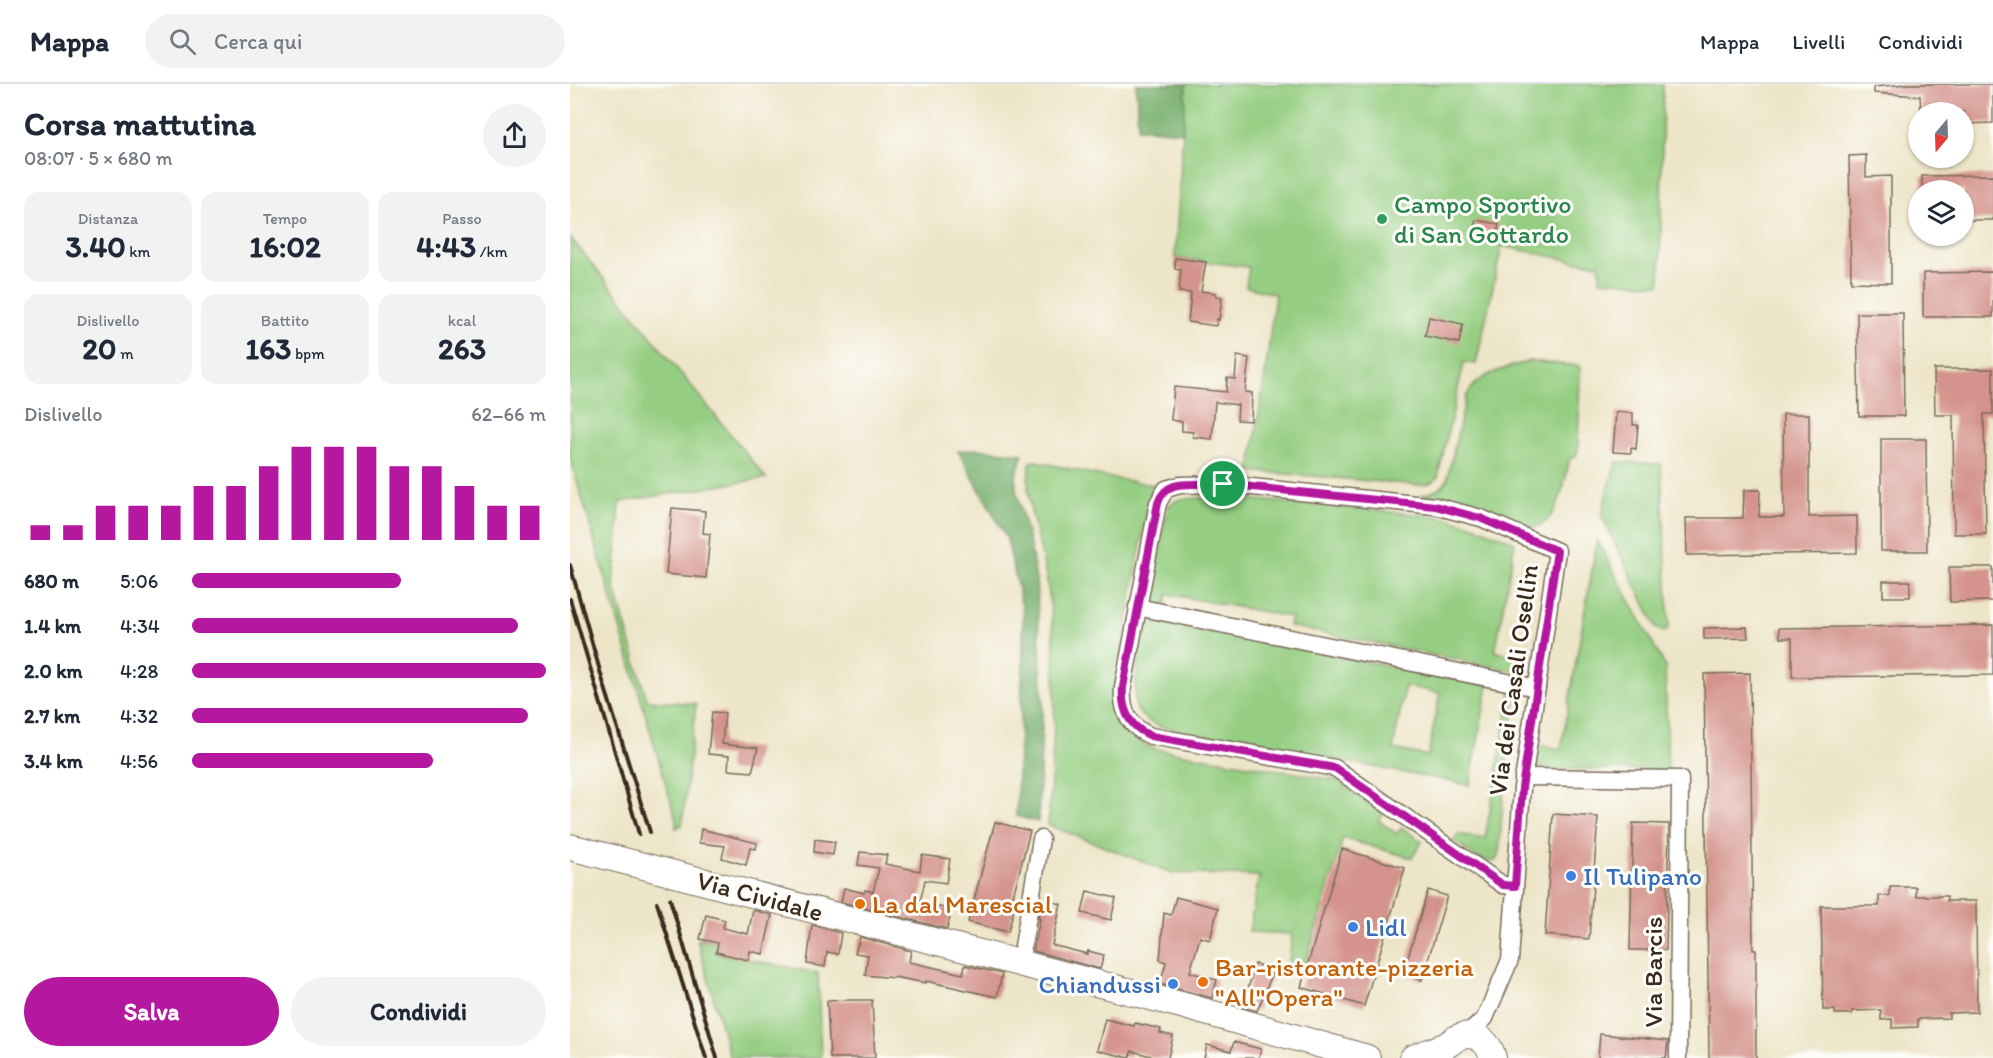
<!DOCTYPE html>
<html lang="it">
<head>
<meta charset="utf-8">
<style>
  :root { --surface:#fff; --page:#f2f2f3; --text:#1f2937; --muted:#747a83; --line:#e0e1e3; --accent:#b5179e }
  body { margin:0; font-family:Itim,sans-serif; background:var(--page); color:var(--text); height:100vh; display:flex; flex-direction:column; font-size:22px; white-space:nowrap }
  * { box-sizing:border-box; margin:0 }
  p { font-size:20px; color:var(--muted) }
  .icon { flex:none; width:33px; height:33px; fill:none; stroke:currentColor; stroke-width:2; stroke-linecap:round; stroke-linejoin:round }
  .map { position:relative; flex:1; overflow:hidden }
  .details { display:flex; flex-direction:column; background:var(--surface); width:570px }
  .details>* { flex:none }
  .needle { width:39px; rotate:199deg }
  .tools { position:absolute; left:1338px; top:18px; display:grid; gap:12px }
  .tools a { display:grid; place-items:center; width:66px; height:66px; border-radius:50%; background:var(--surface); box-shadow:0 2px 4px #0004; font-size:30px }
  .pin { position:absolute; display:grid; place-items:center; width:51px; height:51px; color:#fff; margin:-26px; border:3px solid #fff; border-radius:50%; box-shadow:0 2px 6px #0007 }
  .round { display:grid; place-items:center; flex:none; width:63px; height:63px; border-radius:32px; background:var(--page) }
  .headline { display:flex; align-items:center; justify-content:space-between; height:102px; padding:0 24px }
  h1 { font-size:33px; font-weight:800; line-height:45px }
  .stats { display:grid; grid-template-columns:repeat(3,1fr); gap:9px; height:102px; padding:6px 24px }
  .stats div { display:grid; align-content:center; border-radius:15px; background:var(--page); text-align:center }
  .stats b { font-size:30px; font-weight:800 }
  .stats small { font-size:16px; font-weight:400 }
  .stats p { font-size:16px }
  .chart { height:168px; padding:12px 24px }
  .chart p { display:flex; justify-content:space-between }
  .chart svg { width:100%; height:108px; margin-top:6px; stroke:var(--accent); stroke-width:6 }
  .action { display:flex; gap:12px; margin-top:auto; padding:12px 24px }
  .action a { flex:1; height:69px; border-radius:36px; background:var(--accent); color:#fff; font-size:24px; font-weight:800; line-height:69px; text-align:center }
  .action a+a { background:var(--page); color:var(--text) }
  ul { padding:0 24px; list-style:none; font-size:20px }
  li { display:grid; grid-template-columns:96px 72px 1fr; align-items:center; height:45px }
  li i { height:15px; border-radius:8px; background:var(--accent) }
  header { display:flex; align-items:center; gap:36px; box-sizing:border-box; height:84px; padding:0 30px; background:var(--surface); border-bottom:2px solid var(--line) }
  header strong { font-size:28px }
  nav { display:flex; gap:33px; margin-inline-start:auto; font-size:21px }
  .search { width:420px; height:54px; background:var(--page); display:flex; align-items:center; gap:15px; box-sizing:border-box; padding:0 21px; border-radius:33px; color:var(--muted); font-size:22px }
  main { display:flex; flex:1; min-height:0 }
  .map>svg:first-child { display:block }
  .green { fill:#95ce82; stroke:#687c50; stroke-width:1.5; fill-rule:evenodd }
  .forest { fill:#78b170; stroke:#5a6e47; stroke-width:1.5 }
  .building { fill:#d4938c }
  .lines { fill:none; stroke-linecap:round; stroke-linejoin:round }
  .minor-casing { stroke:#796b5a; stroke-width:19 }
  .primary-casing { stroke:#796b5a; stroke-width:28 }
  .minor { stroke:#fff; stroke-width:16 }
  .primary { stroke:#fff; stroke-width:26 }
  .rail { stroke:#3b2a1e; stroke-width:4 }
  .route-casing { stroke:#fff; stroke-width:12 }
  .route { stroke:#b5179e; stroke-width:8 }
  .leisure-dot { fill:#2e9e5b; stroke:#fdfcf7; stroke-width:2 }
  .shop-dot { fill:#3f7fe0; stroke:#fdfcf7; stroke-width:2 }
  .food-dot { fill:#e8710a; stroke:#fdfcf7; stroke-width:2 }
  .labels { text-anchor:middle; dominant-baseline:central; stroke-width:6; stroke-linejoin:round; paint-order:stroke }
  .leisure-label { font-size:26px; fill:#27864d; stroke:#fdfcf7; text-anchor:start }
  .street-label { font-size:26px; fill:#3b2a1e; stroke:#fdfcf7 }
  .shop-label { font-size:26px; fill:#366cbe; stroke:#fdfcf7; text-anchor:start }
  .food-label { font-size:26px; fill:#c56008; stroke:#fdfcf7; text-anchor:start }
</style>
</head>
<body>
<header>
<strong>Mappa</strong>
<div class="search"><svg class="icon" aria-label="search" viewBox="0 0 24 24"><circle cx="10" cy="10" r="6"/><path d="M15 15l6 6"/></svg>Cerca qui</div>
<nav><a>Mappa</a><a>Livelli</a><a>Condividi</a></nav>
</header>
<main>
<section class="details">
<div class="headline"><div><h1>Corsa mattutina</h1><p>08:07 · 5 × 680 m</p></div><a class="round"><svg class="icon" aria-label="share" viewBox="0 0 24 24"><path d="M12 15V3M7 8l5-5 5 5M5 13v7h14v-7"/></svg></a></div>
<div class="stats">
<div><p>Distanza</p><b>3.40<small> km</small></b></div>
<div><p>Tempo</p><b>16:02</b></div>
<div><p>Passo</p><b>4:43<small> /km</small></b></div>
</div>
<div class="stats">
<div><p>Dislivello</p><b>20<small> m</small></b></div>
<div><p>Battito</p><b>163<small> bpm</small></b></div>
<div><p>kcal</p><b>263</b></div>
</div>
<div class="chart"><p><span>Dislivello</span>62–66 m</p>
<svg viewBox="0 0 160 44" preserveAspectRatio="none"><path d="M5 44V38M15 44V38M25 44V30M35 44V30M45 44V30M55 44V22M65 44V22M75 44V14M85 44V6M95 44V6M105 44V6M115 44V14M125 44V14M135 44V22M145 44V30M155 44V30"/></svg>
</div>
<ul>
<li><b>680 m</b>5:06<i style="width:59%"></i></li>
<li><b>1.4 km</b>4:34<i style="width:92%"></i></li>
<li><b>2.0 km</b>4:28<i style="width:100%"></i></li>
<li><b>2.7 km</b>4:32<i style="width:95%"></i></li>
<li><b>3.4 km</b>4:56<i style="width:68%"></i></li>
</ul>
<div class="action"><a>Salva</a><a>Condividi</a></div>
</section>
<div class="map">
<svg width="1423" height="974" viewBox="0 0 1423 974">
  <rect width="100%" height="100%" fill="#fdfcf7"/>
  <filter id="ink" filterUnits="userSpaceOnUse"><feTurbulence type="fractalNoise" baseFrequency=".0167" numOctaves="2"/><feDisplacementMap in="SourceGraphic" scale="12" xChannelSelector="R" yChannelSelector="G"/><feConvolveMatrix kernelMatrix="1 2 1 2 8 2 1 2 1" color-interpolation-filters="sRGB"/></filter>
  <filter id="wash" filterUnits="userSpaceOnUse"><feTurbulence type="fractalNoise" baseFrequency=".008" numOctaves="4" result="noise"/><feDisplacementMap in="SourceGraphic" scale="24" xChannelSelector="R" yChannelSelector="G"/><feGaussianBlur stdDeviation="1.35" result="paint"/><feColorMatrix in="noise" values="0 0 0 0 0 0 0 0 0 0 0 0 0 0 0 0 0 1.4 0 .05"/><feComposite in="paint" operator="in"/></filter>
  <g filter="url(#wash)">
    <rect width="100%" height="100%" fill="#ede5c8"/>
    <!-- green -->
    <g class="green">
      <path d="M616,0H1093L1090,201L1030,196L1029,180L1008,178L932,162L906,280L894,278L868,392C863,400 857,400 848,401L680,387L696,284L705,210L676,203L679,183L605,174Z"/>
      <polygon points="0,153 196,394 50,418 44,502 77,616 126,620 112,741 106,744 106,735 0,373"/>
      <path d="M959,277L1010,282L1008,367L1005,373L1000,374C995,395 988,443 962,443L903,421L851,411C863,408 870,406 877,396L896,313C908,288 934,286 959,277Z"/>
      <path d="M465,377L541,394L591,402L585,407L578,422L545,602C543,636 554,653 585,665L766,696L813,730L809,737L827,750L832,743L852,758L842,774L773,754L732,891L718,886L722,850L679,848L689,792L602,789L478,741C484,654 492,564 473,477C467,450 452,405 461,378Z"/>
      <polygon points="1046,378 1091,380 1099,541 1098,545 1094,548 1087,545 1031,431"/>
      <path d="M654,413L866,432L899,440L945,458L925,568L953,572L950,585L944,587L719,542L721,533L598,510L596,522C586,520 581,516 580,506L599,421L610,415Z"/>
      <polygon points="1027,456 1095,582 1098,686 975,685 969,683 965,679 967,661 991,665"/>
      <path d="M584,537L918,601L900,701L591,643C581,639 571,634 566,623C562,613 571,552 576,543C579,539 580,539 584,537ZM835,602L870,609L858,672L823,665Z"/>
      <path d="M941,606L944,607L946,612L935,690L929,770L925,777C910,780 896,765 884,757L888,750L915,755Z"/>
      <polygon points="127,855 148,859 146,869 248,889 251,974 160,974"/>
    </g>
    <!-- forest -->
    <g class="forest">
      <polygon points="566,0 616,0 613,48 568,44"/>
      <polygon points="407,365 453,370 446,391 446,406 460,461 466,496 473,616 468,738 446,732 453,579 453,527 437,455 388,367"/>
    </g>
    <g id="blocks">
      <!-- building -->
      <g class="building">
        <polygon points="1336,0 1423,0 1423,39 1394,40 1394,28 1351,28 1350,12 1304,9 1304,3"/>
        <polygon points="1296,71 1296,93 1321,92 1321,199 1281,198 1279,72"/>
        <polygon points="1423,91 1423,136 1394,136 1394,106 1352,106 1352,92"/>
        <polygon points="906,136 929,140 927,151 903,147"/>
        <polygon points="605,174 636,178 631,207 646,209 646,212 652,213 649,236 647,235 646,242 618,238 621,209 609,208 611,186 605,185"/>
        <polygon points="1423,188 1423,233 1353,233 1353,189"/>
        <polygon points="1287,229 1333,229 1334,332 1289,332"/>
        <polygon points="859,233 893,240 889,259 855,252"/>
        <polygon points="667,272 679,274 675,308 682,309 681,337 667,336 668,321 645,318 642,355 623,353 623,348 612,347 612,338 601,336 604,303 656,308 657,294 665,295"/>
        <polygon points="1364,285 1423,285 1423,330 1414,330 1416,450 1384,450 1383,331 1365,331"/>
        <polygon points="1046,328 1063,329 1063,341 1068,341 1066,365 1061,364 1061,369 1043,368"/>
        <polygon points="1213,330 1239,330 1239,433 1287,432 1287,469 1117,471 1116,434 1173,434 1174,406 1190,406 1189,433 1214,433"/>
        <polygon points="1311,355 1356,355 1357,467 1311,467"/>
        <polygon points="102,424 135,427 133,449 140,450 136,494 96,490"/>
        <polygon points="1379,483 1423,483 1423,517 1380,518"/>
        <rect x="1313" y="497" width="27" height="16"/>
        <polygon points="1423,541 1423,591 1222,593 1222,554 1210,554 1209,544"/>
        <polygon points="1177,543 1178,554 1134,555 1134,544"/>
        <polygon points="1180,589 1183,866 1186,866 1186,974 1139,974 1134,590"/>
        <polygon points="142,628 155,629 152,660 188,664 182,688 158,686 159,672 138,670"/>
        <polygon points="983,730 1028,733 1019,855 975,851"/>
        <polygon points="425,738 460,747 443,812 447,813 438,848 398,838"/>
        <polygon points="1063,739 1099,740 1096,866 1060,866"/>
        <polygon points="131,745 187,759 186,765 180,764 176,781 152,774 155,762 129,759"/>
        <polygon points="245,755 265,758 263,771 244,768"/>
        <polygon points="772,765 835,784 794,922 731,903"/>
        <polygon points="290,768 317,771 315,780 350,787 352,771 380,775 376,799 355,796 350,818 382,826 377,845 271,818 274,804 294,809 295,806 303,808 309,784 288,781"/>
        <polygon points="1320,803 1346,803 1346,812 1377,812 1377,817 1406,817 1407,928 1379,929 1379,934 1348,935 1348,943 1322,944 1322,935 1311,936 1311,926 1282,927 1282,930 1265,930 1265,926 1253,926 1251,822 1309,822 1309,812 1320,812"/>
        <polygon points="858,806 877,812 852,896 833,890"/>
        <polygon points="517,807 546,814 541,836 512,829"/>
        <polygon points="606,813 648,824 640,856 630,853 620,888 647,896 642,914 590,900 596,878 590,876 594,829 601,831"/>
        <polygon points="472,815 491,820 482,861 517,870 518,867 534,871 530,885 463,867 470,835 468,834"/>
        <polygon points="183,826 202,831 193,870 180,867 178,876 146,868 148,859 130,855 136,831 155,836 153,844 178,850"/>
        <polygon points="242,841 271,849 268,870 257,868 255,883 237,880"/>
        <polygon points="290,853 341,867 339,878 393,890 395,881 432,890 427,913 356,897 356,899 324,893 324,894 295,891 298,871 285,869"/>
        <polygon points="685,880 704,886 687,927 673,923"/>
        <polygon points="279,916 302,916 305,974 260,974 257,917"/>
        <polygon points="535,935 564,942 565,939 591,945 590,949 603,952 598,974 581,974 581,972 562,967 559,974 527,966"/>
        <polygon points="1030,950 1098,957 1096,974 1028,974"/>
        <polygon points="664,958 691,965 689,974 634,974 637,961 661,967"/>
      </g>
    </g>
  </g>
  <g filter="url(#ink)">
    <use href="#blocks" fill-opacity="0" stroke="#796b5a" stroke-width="1.5"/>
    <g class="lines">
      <defs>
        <g id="minor">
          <polyline points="567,523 967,604"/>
          <polyline points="953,693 1110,695 1108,974"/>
          <polyline points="450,880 471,755"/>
          <path d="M897,951L915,934L940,876L952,704L987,467L911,434L865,422L653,400L610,401L596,405L588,419L553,603C551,626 559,643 581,652L765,684L933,801L945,802"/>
        </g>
        <g id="primary">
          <polyline points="0,763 615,922 797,974"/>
          <path d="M843,974C854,970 864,966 875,962C880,960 883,956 887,954C904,946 919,957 923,974"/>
        </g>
      </defs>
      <!-- minor casing -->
      <use href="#minor" class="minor-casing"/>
      <!-- primary casing -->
      <use href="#primary" class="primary-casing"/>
      <!-- minor -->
      <use href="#minor" class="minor"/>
      <!-- primary -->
      <use href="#primary" class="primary"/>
      <!-- rail -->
      <g class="rail">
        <polyline points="0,481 32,594 80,748"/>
        <polyline points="0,515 69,750"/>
        <polyline points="100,815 147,974"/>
        <polyline points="87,819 136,974"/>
      </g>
    </g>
  </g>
  <g class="lines" filter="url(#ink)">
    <defs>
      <path id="route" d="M634,400H653L865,422L910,434L987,467L952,704L945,802L933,801L765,684L581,652C559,643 551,626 553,603L588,419C595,397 615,400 634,400Z"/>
    </defs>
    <!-- route casing -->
    <use href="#route" class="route-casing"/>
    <!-- route -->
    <use href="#route" class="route"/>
  </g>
  <!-- markers -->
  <circle class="leisure-dot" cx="812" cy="135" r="6"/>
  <g class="shop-dot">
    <circle cx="1001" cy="792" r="6"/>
    <circle cx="783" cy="843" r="6"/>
    <circle cx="603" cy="900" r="6"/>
  </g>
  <g class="food-dot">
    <circle cx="290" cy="820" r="6"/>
    <circle cx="633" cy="898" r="6"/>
  </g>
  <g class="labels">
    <!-- leisure labels -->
    <g class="leisure-label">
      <text x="824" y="120">Campo Sportivo<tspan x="824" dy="30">di San Gottardo</tspan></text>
    </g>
    <!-- street labels -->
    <g class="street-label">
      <text transform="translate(943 596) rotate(-82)">Via dei Casali Osellin</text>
      <text transform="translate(190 812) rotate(15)">Via Cividale</text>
      <text transform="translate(1083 888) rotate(-90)">Via Barcis</text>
    </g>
    <!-- shop labels -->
    <g class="shop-label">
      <text x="1013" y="792">Il Tulipano</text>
      <text x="795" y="843">Lidl</text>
      <text x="591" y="900" text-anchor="end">Chiandussi</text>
    </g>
    <!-- food labels -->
    <g class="food-label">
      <text x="302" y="820">La dal Marescial</text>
      <text x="645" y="883">Bar-ristorante-pizzeria<tspan x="645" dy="30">"All"Opera"</tspan></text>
    </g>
  </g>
</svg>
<div class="tools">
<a><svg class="needle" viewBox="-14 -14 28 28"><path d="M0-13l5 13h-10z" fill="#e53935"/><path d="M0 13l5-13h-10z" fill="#747a83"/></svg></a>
<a><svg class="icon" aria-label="layers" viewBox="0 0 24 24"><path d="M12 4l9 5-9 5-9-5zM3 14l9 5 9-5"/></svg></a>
</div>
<div class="pin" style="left:653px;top:400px;background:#1e9e55"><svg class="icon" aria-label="arrive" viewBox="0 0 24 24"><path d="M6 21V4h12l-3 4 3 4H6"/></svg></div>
</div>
</main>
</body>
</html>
